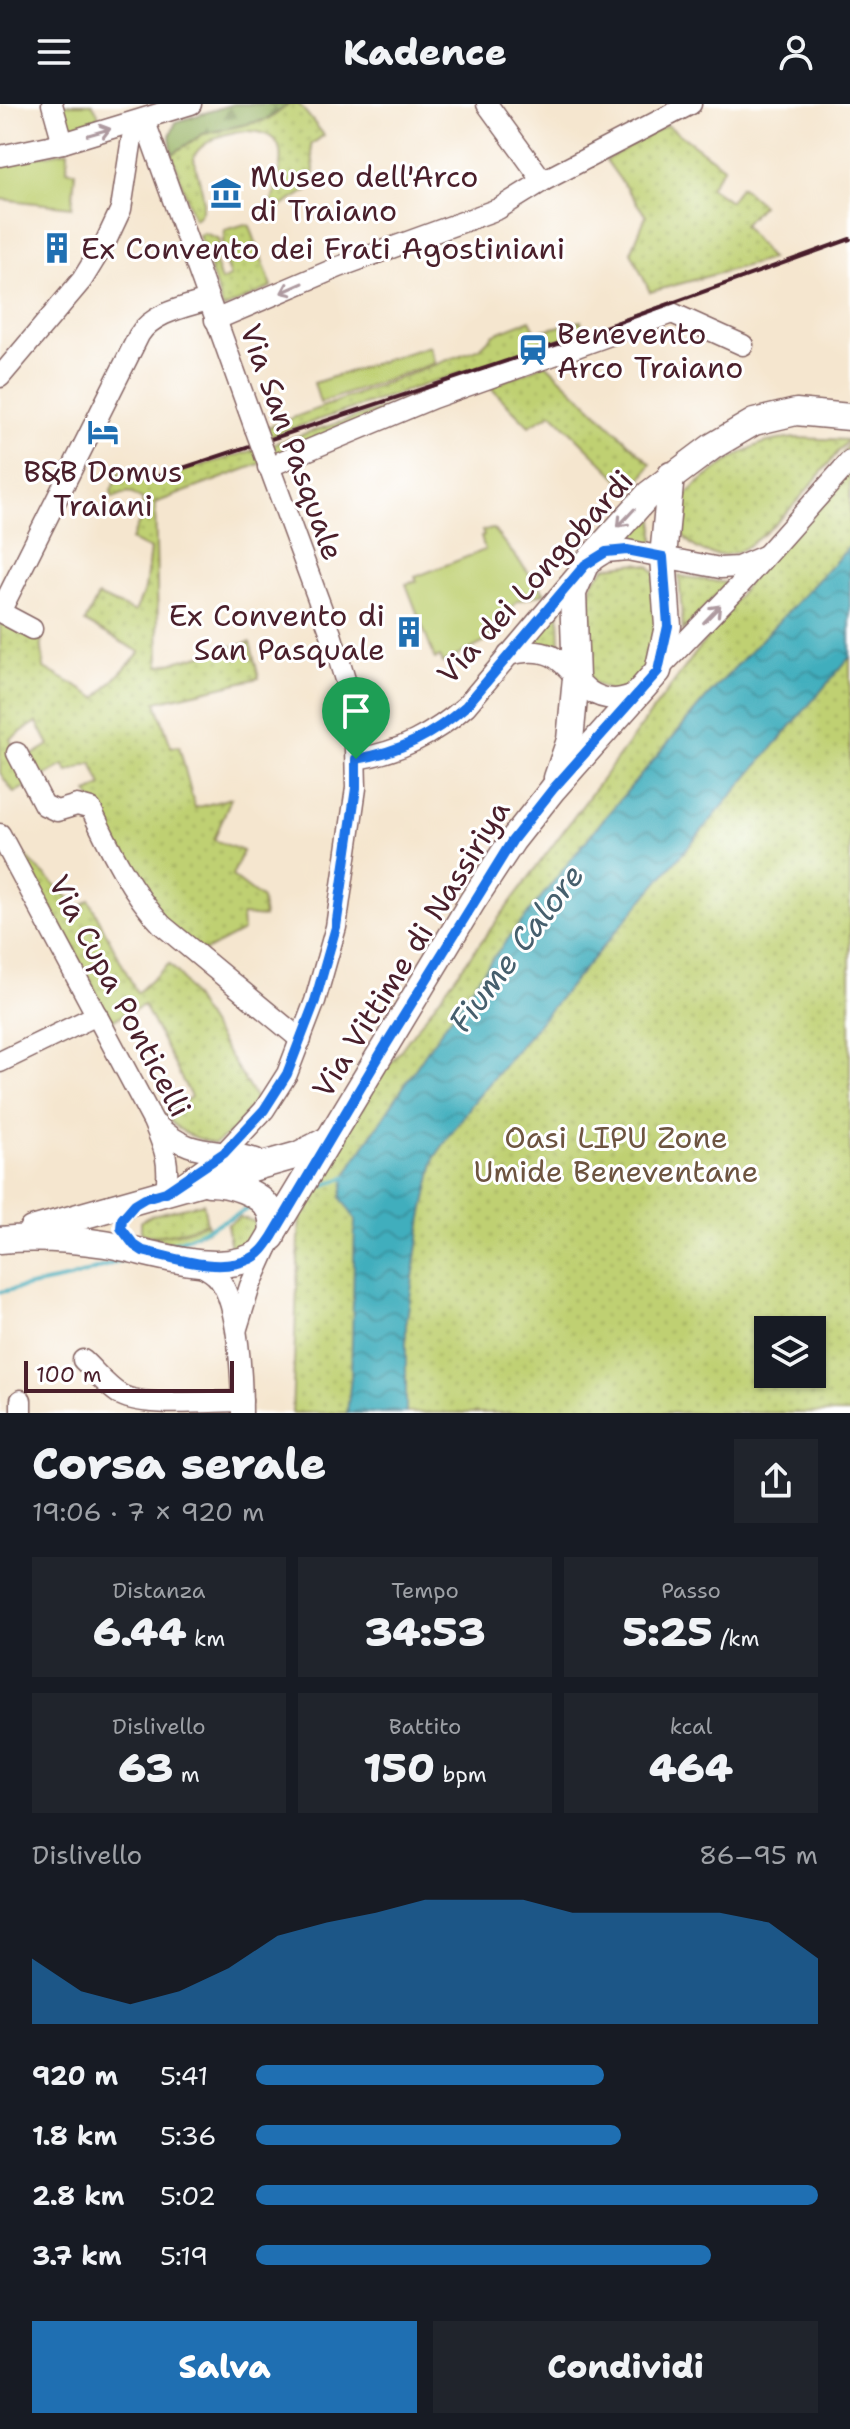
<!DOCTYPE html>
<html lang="it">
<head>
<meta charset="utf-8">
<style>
  :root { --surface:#171b24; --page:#20242c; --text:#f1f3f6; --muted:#9ea1a6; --accent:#1f6fb2 }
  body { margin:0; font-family:"Shantell Sans",sans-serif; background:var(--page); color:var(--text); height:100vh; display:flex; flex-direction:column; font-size:30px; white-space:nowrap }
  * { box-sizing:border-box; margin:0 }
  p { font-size:26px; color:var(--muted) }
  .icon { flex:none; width:44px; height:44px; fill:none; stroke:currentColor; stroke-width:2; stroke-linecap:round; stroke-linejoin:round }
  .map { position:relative; height:1309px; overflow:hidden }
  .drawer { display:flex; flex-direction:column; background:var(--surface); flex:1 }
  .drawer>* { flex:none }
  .fabs { position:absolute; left:754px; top:1212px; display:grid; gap:16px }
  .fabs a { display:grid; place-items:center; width:72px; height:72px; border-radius:0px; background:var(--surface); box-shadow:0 2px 6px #0004; font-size:40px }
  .scale { position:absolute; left:24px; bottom:20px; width:210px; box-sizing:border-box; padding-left:8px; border:4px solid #4a1f2b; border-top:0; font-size:22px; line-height:28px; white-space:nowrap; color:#4a1f2b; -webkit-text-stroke:6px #fff; paint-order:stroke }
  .pin { position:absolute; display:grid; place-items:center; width:68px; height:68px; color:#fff; margin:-82px -34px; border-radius:50% 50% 50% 0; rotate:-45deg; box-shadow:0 0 8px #0007 }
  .pin .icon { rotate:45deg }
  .round { display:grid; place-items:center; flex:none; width:84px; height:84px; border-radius:0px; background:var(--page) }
  .head { display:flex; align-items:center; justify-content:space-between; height:136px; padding:0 32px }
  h1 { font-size:44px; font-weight:800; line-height:60px }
  .metrics { display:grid; grid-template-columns:repeat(3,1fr); gap:12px; height:136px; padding:8px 32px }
  .metrics div { display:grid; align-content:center; border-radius:0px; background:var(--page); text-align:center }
  .metrics b { font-size:40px; font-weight:800 }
  .metrics small { font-size:22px; font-weight:400 }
  .metrics p { font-size:22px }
  .chart { height:224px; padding:16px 32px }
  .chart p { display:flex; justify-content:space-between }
  .chart svg { width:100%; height:144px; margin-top:8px; fill:var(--accent); opacity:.7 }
  .button { display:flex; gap:16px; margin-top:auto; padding:16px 32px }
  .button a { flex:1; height:92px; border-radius:0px; background:var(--accent); color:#fff; font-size:32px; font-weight:800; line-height:92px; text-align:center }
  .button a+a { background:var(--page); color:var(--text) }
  ul { padding:0 32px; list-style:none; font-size:26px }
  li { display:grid; grid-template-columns:128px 96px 1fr; align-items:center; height:60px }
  li i { height:20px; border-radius:10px; background:var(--accent) }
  header { display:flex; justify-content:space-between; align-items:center; height:104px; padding:0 32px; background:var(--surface); font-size:36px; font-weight:800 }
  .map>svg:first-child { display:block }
  .grass { fill:url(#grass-dots); stroke:#84784e; stroke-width:2; fill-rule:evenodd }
  .forest { fill:url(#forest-firs); stroke:#706848; stroke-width:2 }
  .wetland { fill:url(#wetland-marsh); stroke:#84784e; stroke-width:2 }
  .garden { fill:#bfd072; stroke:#84784e; stroke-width:2 }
  .water { fill:url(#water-waves); stroke:#456674; stroke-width:2 }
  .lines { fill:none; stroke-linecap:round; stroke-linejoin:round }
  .stream { stroke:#40aebd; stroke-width:4 }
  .minor-casing { stroke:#866564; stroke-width:23 }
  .major-casing { stroke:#866564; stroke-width:29 }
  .minor { stroke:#fff; stroke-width:20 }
  .major { stroke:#fff; stroke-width:26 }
  .rail { stroke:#4a1f2b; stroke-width:4 }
  .minor-bridge-casing { stroke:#866564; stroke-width:23; stroke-linecap:butt }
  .minor-bridge { stroke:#fff; stroke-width:20 }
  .oneway { stroke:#ae9aa0 }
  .route-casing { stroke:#fff; stroke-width:16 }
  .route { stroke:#1a73e8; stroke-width:10 }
  .labels { text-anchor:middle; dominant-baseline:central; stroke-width:6; stroke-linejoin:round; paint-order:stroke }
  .poi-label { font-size:30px; fill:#4a1f2b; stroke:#fff; text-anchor:start }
  .street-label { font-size:30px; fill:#4a1f2b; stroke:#fff }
  .park-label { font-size:30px; fill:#6d5440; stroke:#fff }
  .water-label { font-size:32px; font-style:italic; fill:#465f6d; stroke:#fff }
</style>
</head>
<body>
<header><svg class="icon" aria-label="menu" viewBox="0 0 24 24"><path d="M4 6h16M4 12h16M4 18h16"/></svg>Kadence<svg class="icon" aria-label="person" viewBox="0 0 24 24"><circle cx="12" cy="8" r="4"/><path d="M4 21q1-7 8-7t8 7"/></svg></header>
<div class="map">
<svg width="850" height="1309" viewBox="0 0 850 1309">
  <defs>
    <pattern id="grass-dots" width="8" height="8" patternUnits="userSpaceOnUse" patternTransform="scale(2)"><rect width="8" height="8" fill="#bfd072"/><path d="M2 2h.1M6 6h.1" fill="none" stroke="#a6b263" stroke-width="1.8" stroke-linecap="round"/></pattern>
    <pattern id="forest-firs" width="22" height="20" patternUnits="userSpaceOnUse" patternTransform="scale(2)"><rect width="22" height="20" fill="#97b264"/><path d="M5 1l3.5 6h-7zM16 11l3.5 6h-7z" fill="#7d9053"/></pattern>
    <pattern id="wetland-marsh" width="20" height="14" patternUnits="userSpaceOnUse" patternTransform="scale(2)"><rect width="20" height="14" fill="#bfd072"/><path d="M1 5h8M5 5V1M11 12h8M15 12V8" fill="none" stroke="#a6b263"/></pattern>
    <pattern id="water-waves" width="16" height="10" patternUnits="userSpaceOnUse" patternTransform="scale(2)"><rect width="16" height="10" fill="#40aebd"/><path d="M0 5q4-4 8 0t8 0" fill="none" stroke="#388d9a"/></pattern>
  </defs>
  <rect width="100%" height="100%" fill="#fff"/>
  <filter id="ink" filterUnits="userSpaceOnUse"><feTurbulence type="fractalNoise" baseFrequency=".0125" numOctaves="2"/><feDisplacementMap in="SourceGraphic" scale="16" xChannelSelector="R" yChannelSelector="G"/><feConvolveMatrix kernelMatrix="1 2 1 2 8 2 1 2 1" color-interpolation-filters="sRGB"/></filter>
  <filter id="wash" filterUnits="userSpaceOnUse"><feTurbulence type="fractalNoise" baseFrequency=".006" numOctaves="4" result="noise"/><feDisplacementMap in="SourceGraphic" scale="32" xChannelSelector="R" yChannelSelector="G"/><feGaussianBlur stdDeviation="1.8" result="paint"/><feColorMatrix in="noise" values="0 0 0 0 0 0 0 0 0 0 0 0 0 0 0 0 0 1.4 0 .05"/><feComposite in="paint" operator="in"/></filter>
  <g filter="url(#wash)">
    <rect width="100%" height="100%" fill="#f5e6cf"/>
    <!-- grass -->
    <g class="grass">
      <path d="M289,0H299L324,31L311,41L314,65L311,84L266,112C273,98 287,52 277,39C260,16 206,29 194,52C194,71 215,101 194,116L172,50L203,30L269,15Z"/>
      <polygon points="667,21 724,63 710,83 730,97 741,82 762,101 743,121 771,155 650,188 631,148 646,112 606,56"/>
      <polygon points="245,120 250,122 272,183 223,205 199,131 204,129 219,135 215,159 221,177 230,173 224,156 220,154 225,126"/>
      <polygon points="530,216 536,228 581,217 583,228 267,333 263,325 480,244 494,230"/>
      <polygon points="546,260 651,360 633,389 552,309 529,322 490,283"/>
      <path d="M422,292L313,340L155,399L159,562L250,538L259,574L156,598L171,643L179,642L195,704L231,694L214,736L243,747L232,772L262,795L264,813L242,811L243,827L203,848L167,819L131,773L88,689L102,682L92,659L68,668L64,661L14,689L0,669V517L41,536L44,564L97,594L140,548L85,518L98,492L135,508L145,485L150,445L131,436L141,414L143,395L128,388L113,394L111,387L119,368L141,375L157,374L235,352ZM37,618L49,641L19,659L10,635Z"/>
      <path d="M795,334L848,336C818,371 782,423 741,446C715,460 678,443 677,411C676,387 743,345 764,339C774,336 785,335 795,334Z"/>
      <path d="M850,337V1309H292L300,1108L371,986L839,356ZM768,1226H812V1270H768Z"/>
      <polygon points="654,406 654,441 626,435"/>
      <polygon points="637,459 649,462 656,470 657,545 647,562 624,589 614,589 593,579 590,570 590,493 593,477 606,463"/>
      <polygon points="679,472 727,479 683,527"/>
      <polygon points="559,502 560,548 528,537"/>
      <path d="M21,748L79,804L89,796L137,889L169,860L178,869L256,995L233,1027L214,1040C193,1033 178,1029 165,1010L191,993L144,901L111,917Z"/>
      <path d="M203,1099L207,1119C190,1124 155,1138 141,1128V1117L152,1111Z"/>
      <path d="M239,1113L256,1118C257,1137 247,1142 232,1150L227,1121Z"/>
    </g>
    <!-- forest -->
    <polygon class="forest" points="233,0 289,0 269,15 203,30 172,50 170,32 176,18"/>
    <!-- wetland -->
    <polygon class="wetland" points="207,1119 208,1126 176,1140 151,1133 182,1128"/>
    <!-- garden -->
    <g class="garden">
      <polygon points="59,0 92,0 98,9 98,14 68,25"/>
      <polygon points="68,47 67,66 75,68 72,103 0,95 0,59"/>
      <polygon points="429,242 435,259 320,299 314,279"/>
      <polygon points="493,425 545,489 517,497 485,538 443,559 440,553 435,555 406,480 417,477 415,473 485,446 481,433 484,432 482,427"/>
    </g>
    <!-- water -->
    <polygon class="water" points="850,442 850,553 583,866 473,999 435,1053 422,1114 406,1221 406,1309 347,1309 351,1273 355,1115 341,1094 345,1074 353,1059 433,938 495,851 601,718 705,595"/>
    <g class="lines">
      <!-- stream -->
      <g class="stream">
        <polyline points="310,1086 347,1073"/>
        <polyline points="165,1142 188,1134 252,1103"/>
        <polyline points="0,1188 70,1174 125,1155"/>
      </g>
    </g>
  </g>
  <g filter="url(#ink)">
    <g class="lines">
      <defs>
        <g id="minor">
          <polyline points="52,0 63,39"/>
          <polyline points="487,0 543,77"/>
          <polyline points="144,15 255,324"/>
          <polyline points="0,52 63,39 191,0"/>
          <polyline points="215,216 339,163 498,105 543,77 691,0"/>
          <polyline points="0,273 82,176 106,137 121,105 132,34 144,15"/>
          <polyline points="268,363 433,294 672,209 743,241"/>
          <path d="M32,525L0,508L139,231C152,209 185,203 208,196"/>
          <path d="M508,551C578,533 565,593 614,595C621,595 631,591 639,589"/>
          <polyline points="658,566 738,483 850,357"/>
          <path d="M17,649L44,701L57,707L77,701L91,705C110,745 131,788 162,821L301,936"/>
          <path d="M356,655C400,648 433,631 466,602L585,461L606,448L627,446L720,464L738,463L764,452"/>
          <path d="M0,730L153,1017C165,1045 170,1058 166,1088"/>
          <polyline points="0,958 97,911"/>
          <path d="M157,1021C192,1055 216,1042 256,1055"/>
          <polyline points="184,1078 224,1049 264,1006 287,970 315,897 336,823 356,684 354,605 331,530 266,354"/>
          <path d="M194,1158C203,1163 213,1167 219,1175C239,1201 242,1276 242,1309"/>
          <polyline points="237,1224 250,1182 268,1142"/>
          <path d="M83,1256C95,1267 107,1283 121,1291C147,1304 212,1297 242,1297"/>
          <polyline points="21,1296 21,1309"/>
        </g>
        <g id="major">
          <polyline points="557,674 570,636 576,574 573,489 585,461 649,390 713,342 754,318 796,308 850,313"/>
          <path d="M209,1079C228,1079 262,1088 270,1108C273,1116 273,1125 272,1133"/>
          <polyline points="32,1126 298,1051 330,1035"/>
          <path d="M0,1136C35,1133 70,1135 105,1140C150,1147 221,1176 261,1148L472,798L512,737L553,685L658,567L668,522L663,453L671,371"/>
        </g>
      </defs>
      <!-- minor casing -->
      <use href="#minor" class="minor-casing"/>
      <!-- major casing -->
      <use href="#major" class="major-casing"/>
      <!-- minor -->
      <use href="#minor" class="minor"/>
      <!-- major -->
      <use href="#major" class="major"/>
      <!-- rail -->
      <polyline class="rail" points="159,372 561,239 850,135"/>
      <defs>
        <polyline id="minor-bridge" points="255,324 266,354"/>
      </defs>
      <!-- minor-bridge casing -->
      <use href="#minor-bridge" class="minor-bridge-casing"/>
      <!-- minor-bridge -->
      <use href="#minor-bridge" class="minor-bridge"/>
    </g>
    <!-- one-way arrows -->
    <defs><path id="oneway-shaft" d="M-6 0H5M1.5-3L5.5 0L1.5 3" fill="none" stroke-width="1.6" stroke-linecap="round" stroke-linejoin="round" transform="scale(2)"/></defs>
    <g class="oneway">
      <use href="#oneway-shaft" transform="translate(99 28) rotate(-16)"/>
      <use href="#oneway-shaft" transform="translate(292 184) rotate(156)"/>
      <use href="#oneway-shaft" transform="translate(626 414) rotate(133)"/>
      <use href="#oneway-shaft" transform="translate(712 510) rotate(-46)"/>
    </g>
  </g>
  <g class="lines" filter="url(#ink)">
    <defs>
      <path id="route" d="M627,446L663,453L668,522L658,567L553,685L512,737L387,939L272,1133C266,1142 260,1151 250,1155C218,1170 175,1154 143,1147L134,1141L121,1124L122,1115L135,1100L145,1094L166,1088L224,1049L264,1006L287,970L315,897L336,823L356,684V655C400,648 433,631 466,602L585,461L606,448Z"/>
    </defs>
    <!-- route casing -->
    <use href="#route" class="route-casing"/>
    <!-- route -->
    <use href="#route" class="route"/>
  </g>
  <!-- icons -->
  <defs>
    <symbol id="museum-bare" viewBox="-9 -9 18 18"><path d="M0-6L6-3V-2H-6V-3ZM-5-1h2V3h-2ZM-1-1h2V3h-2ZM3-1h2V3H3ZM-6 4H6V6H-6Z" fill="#1f6fb2" stroke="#fff" stroke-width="2.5" paint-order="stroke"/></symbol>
    <symbol id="building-bare" viewBox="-9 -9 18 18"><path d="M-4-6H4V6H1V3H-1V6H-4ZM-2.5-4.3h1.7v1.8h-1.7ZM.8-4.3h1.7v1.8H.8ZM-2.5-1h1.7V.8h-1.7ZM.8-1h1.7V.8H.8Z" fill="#1f6fb2" stroke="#fff" stroke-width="2.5" paint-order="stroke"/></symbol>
    <symbol id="station-bare" viewBox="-9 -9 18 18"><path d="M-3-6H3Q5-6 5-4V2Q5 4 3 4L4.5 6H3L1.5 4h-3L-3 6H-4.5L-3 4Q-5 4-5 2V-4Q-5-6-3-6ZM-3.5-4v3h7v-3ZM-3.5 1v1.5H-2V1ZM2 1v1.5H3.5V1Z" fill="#1f6fb2" stroke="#fff" stroke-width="2.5" paint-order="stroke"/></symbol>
    <symbol id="hotel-bare" viewBox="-9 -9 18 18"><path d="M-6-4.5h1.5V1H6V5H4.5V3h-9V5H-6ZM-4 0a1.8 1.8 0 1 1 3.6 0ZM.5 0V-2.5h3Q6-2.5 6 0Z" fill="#1f6fb2" stroke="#fff" stroke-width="2.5" paint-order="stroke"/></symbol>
  </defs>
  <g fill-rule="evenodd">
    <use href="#museum-bare" x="204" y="67" width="44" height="44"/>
    <use href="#building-bare" x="35" y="122" width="44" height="44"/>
    <use href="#station-bare" x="511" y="224" width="44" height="44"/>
    <use href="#hotel-bare" x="81" y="306" width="44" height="44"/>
    <use href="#building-bare" x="387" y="506" width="44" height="44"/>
  </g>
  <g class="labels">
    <!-- poi labels -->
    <g class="poi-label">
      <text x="250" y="72">Museo dell'Arco<tspan x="250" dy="34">di Traiano</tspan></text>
      <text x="81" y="144">Ex Convento dei Frati Agostiniani</text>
      <text x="557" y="229">Benevento<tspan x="557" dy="34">Arco Traiano</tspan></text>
      <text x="103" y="367" text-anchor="middle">B&amp;B Domus<tspan x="103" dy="34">Traiani</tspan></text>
      <text x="385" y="511" text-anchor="end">Ex Convento di<tspan x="385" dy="34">San Pasquale</tspan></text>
    </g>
    <!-- street labels -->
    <g class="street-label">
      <text transform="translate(292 338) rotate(70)">Via San Pasquale</text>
      <text transform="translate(535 473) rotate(-48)">Via dei Longobardi</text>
      <text transform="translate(411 845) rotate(-58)">Via Vittime di Nassiriya</text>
      <text transform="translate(120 892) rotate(62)">Via Cupa Ponticelli</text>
    </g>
    <!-- park labels -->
    <g class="park-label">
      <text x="616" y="1033">Oasi LIPU Zone<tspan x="616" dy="34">Umide Beneventane</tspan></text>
    </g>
    <!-- water labels -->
    <g class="water-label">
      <text transform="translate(516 844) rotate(-53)">Fiume Calore</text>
    </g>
  </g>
</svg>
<div class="fabs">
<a><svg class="icon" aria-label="layers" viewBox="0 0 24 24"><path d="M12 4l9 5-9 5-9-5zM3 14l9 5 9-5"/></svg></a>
</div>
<div class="scale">100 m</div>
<div class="pin" style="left:356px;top:655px;background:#1e9e55"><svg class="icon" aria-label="arrive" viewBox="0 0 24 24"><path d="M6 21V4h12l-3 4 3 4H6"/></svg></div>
</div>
<section class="drawer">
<div class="head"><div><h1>Corsa serale</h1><p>19:06 · 7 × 920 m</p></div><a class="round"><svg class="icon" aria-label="share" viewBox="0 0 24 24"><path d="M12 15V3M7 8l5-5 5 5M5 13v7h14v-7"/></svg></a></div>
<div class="metrics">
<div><p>Distanza</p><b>6.44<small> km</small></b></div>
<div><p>Tempo</p><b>34:53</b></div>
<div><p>Passo</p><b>5:25<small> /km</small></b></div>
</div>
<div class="metrics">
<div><p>Dislivello</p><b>63<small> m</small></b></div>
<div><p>Battito</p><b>150<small> bpm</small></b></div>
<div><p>kcal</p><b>464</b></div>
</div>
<div class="chart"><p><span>Dislivello</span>86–95 m</p>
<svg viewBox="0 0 160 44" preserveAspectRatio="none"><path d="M0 44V24L10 34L20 38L30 34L40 27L50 17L60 13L70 10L80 6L90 6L100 6L110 10L120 10L130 10L140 10L150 13L160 24V44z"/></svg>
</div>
<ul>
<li><b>920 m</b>5:41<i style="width:62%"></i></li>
<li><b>1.8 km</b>5:36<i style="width:65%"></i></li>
<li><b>2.8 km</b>5:02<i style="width:100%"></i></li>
<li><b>3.7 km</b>5:19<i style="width:81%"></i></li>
</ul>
<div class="button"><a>Salva</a><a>Condividi</a></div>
</section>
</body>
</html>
